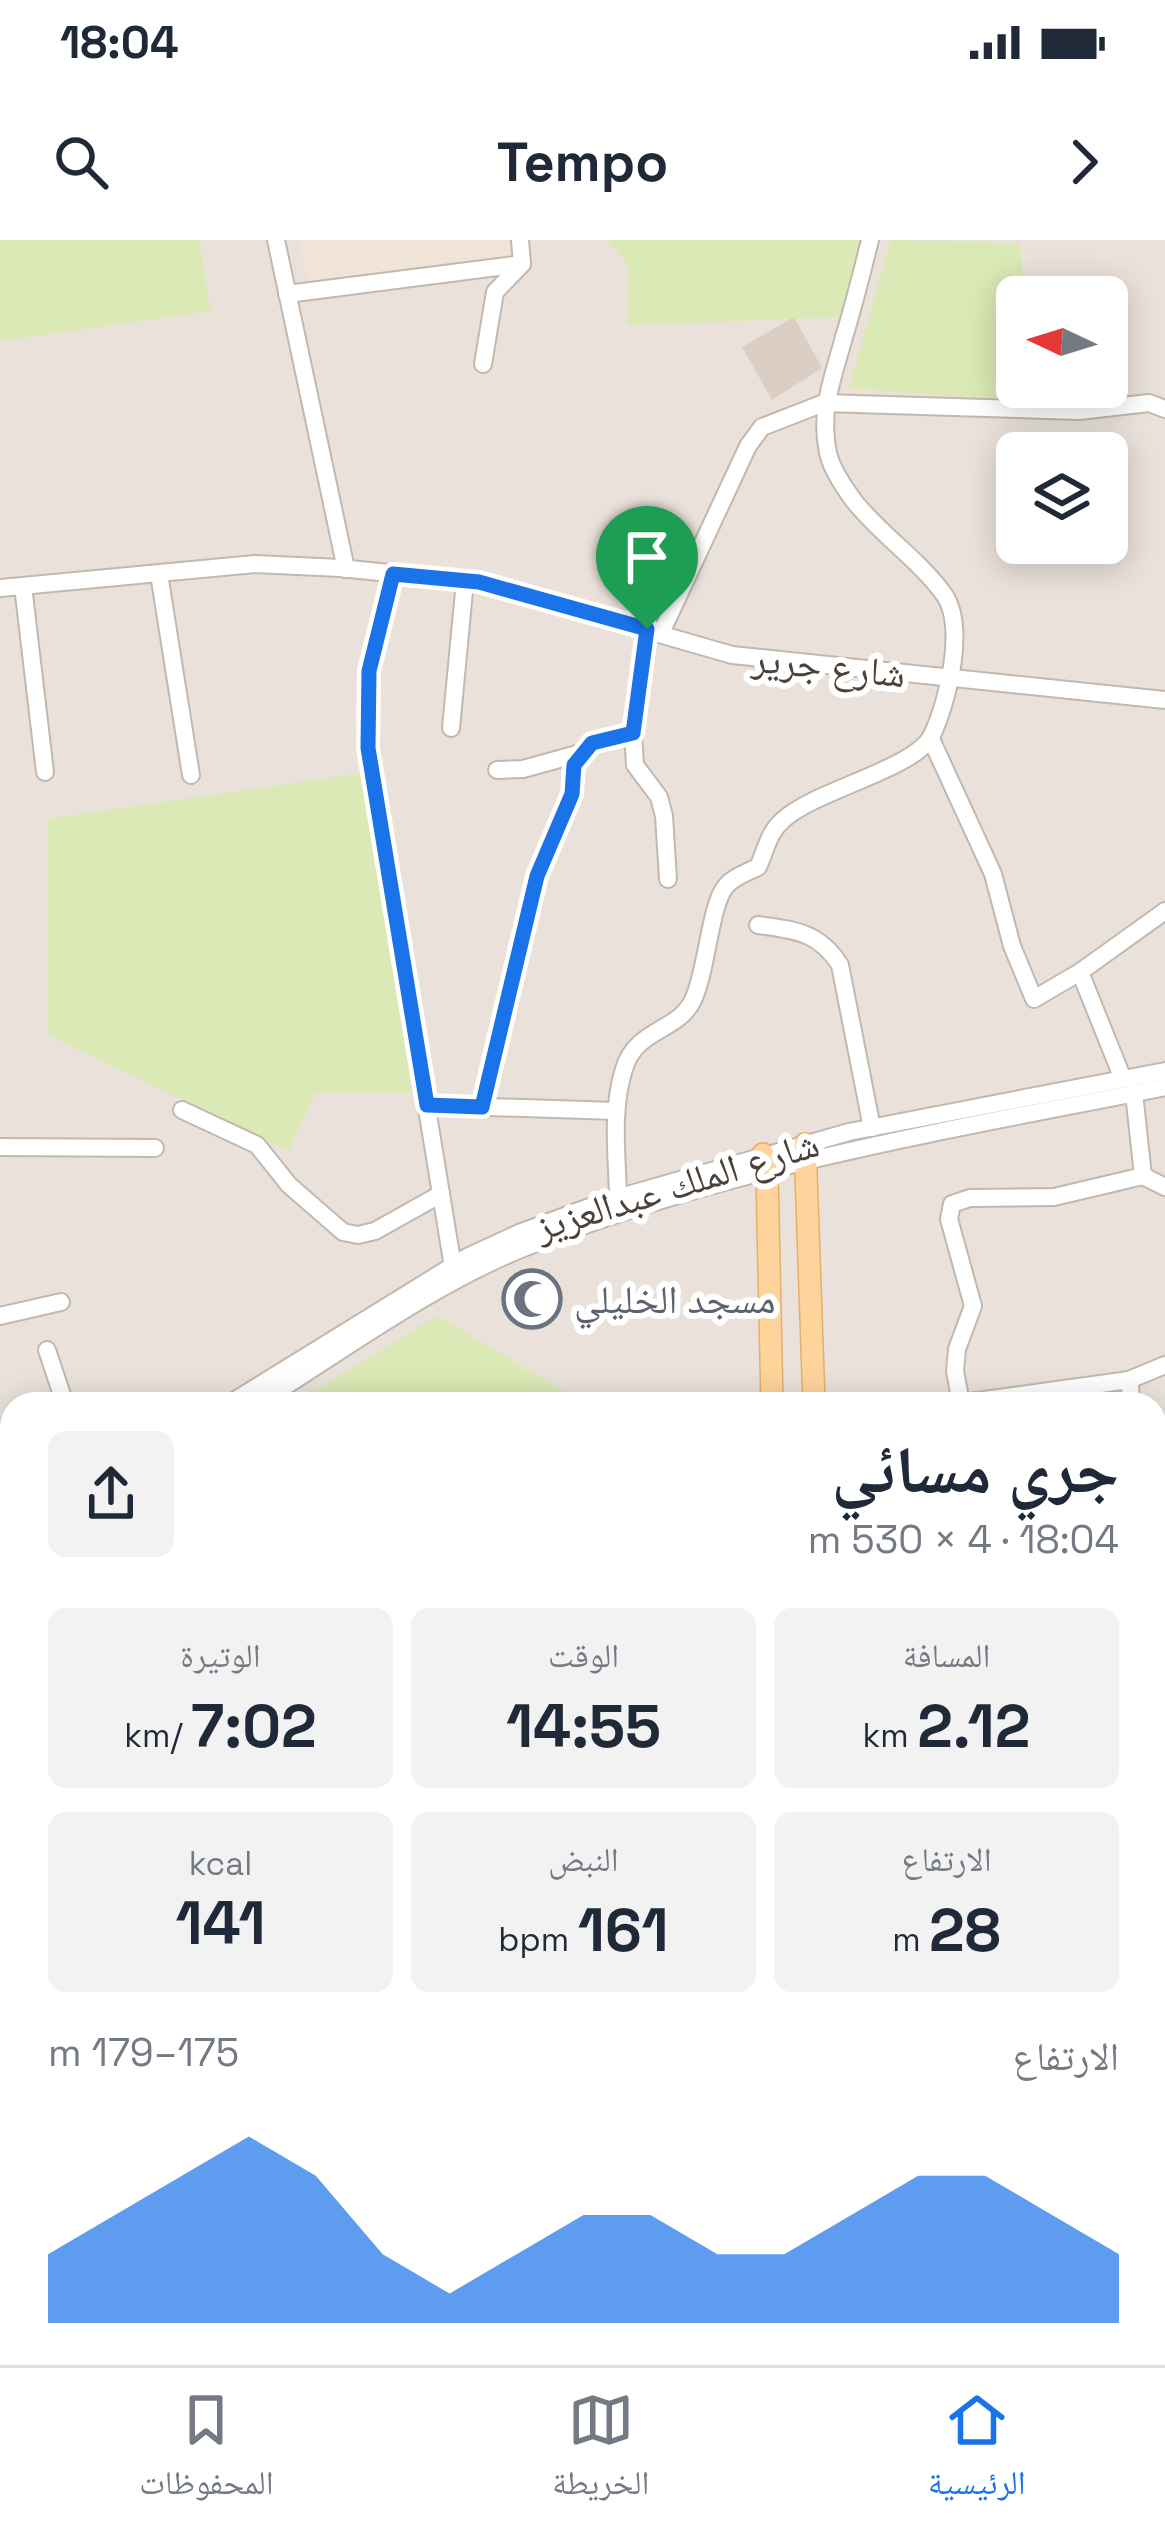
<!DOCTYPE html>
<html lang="ar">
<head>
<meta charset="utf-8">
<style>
  :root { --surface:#fff; --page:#f2f2f3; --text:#1f2937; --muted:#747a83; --line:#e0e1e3; --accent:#1a73e8 }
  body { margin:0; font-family:"Space Grotesk","Noto Naskh Arabic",sans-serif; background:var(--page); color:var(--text); direction:rtl; height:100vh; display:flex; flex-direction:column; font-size:45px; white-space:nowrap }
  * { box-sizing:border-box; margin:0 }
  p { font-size:39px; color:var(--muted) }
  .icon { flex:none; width:66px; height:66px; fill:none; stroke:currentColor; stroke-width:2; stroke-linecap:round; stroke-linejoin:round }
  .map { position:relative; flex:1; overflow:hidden; direction:ltr }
  .sheet { position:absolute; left:0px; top:1152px; width:1167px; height:975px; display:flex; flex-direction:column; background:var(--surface); border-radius:36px 36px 0 0; box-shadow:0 6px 30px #0003; direction:rtl }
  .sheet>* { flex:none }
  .needle { width:78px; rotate:274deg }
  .fabs { position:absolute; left:996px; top:36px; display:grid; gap:24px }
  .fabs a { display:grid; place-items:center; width:132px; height:132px; border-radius:18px; background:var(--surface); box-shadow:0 6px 30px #0003; font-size:60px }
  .pin { position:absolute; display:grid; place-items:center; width:102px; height:102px; color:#fff; margin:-123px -51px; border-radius:50% 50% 50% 0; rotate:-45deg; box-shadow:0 0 12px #0007 }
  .pin .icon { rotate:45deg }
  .round { display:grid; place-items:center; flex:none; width:126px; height:126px; border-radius:18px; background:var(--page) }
  .head { display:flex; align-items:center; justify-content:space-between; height:204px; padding:0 48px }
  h1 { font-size:66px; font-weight:700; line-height:90px }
  .metrics { display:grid; grid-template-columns:repeat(3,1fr); gap:18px; height:204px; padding:12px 48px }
  .metrics div { display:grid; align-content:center; border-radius:18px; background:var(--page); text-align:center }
  .metrics b { font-size:60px; font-weight:700 }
  .metrics small { font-size:33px; font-weight:400 }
  .metrics p { font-size:33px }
  .chart { height:336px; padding:24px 48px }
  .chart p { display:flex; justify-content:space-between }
  .chart svg { width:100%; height:216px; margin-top:12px; fill:var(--accent); opacity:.7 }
  .status { display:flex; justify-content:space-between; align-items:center; height:84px; padding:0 60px; background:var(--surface); direction:ltr }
  .status svg { height:33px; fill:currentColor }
  header { display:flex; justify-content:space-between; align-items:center; height:156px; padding:0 48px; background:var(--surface); font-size:54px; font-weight:700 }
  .menu { display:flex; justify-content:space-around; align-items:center; height:168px; border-top:3px solid var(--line); background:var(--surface); font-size:33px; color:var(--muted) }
  .menu a { display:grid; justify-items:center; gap:6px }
  .menu .selected { color:var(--accent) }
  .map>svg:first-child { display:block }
  .residential { fill:#eae2da; fill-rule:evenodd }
  .education { fill:#efe4d6 }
  .green { fill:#dae9b5 }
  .building { fill:#dbcec4 }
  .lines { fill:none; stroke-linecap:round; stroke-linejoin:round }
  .minor-casing { stroke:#c2b8ae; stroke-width:20 }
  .major-casing { stroke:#e5ae6b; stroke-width:24 }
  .minor { stroke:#fff; stroke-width:16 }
  .major { stroke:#fed49c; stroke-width:21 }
  .route-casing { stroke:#fff; stroke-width:24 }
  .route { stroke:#1a73e8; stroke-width:15 }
  .labels { text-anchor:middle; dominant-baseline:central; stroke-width:12; stroke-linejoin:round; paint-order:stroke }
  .street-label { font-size:39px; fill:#4a4139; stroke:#fff }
  .worship-label { font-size:39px; fill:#5b616d; stroke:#fff; text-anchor:start }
</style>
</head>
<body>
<div class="status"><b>18:04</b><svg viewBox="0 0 49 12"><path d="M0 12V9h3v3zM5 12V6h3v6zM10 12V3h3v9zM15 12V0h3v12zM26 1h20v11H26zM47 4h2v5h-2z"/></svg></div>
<header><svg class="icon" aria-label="forward" viewBox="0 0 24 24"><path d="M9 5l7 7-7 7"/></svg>Tempo<svg class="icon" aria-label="search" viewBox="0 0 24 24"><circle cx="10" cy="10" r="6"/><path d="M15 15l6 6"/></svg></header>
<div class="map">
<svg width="1165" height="2125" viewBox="0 0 1165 2125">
  <rect width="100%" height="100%" fill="#f6f1ec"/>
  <!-- residential -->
  <path class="residential" d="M0,0H1165V2125H0ZM1017,57H1107V147H1017ZM1017,213H1107V303H1017ZM12,1164H1155V2115H12Z"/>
  <!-- education -->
  <polygon class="education" points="300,0 515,0 516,17 307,40"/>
  <!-- green -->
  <g class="green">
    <polygon points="0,0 199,0 211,71 0,101"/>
    <polygon points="606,0 866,0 847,77 627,85 627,22"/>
    <polygon points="891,0 1020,3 1025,57 1017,57 1017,147 1076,147 1075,166 849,148"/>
    <polygon points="368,532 425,853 316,853 288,911 48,795 48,579"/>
    <polygon points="437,1076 586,1164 293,1164"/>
  </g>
  <!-- building -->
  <g class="building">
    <polygon points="794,77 822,128 772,160 742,107"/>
    <polygon points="543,1033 557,1070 521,1084 507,1047"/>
  </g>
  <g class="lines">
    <defs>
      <g id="minor">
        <polyline points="276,0 346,329"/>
        <polyline points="287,54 522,24 520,0"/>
        <polyline points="483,124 495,52 522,24"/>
        <polyline points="159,334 191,535"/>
        <polyline points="393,334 369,431 368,509 453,1027"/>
        <polyline points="23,346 45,532"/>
        <polyline points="0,348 255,324 340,328 479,342 732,415 1165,460"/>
        <polyline points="661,393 748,206 762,187 824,163 1079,171 1149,163 1165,169"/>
        <polyline points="451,488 465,341"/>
        <polyline points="633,493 635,525 659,557 664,576 668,639"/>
        <polyline points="931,499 993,634 1012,706 1034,759 1080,732"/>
        <polyline points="497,530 523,529 581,513"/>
        <path d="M758,685C795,690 819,692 840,725L872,888"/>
        <polyline points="1123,839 1080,732 1165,671"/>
        <polyline points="427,865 616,871"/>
        <polyline points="482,867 537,636 571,554 575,525 592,503 633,493 647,389"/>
        <polyline points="182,870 257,905 289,945 343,992 358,995 375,991 441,954"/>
        <polyline points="0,907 155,908"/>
        <polyline points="1143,936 1165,947"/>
        <path d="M618,957C617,914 611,870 624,829C636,788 678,792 693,760C707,731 710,664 726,646C733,637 748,632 758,627C766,610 768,593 783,580C815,550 916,529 932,495C948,461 967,385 943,353C918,319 881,295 854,261C844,247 832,230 828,213C819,170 833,138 844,97C854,65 862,32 870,0"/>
        <polyline points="0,1076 61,1062"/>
        <polyline points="47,1110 65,1164"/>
        <polyline points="1129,1140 1132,1164"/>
        <polyline points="961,1163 955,1131 957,1109 973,1066 949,979 952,964 970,958 1054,957 1143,936 1134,853"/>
        <polyline points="229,1164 467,1017 519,993 606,961 849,892 1165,831"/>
        <path d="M257,1164C344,1110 431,1045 526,1007C730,926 951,890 1165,847"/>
        <polyline points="955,1164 1129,1140 1165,1125"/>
        <polyline points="0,1305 12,1297"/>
        <polyline points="0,1322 12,1315"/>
        <polyline points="0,1449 12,1444"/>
        <polyline points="1155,1542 1165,1546"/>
        <polyline points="0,1553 12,1550"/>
        <polyline points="0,1635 12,1631"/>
        <polyline points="1155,1693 1165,1675"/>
        <polyline points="0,1763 12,1758"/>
        <polyline points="0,1888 12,1886"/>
        <polyline points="0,1985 12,1983"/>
        <polyline points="295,2115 297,2125"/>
        <polyline points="1144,2115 1145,2125"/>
        <polyline points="104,2125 155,2115"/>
        <polyline points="406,2125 408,2115"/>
      </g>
      <g id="major">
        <polyline points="805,904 814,1164"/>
        <polyline points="763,914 767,933 772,1164"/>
        <polyline points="876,2115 878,2125"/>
        <polyline points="772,2125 784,2115"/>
        <polyline points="817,2125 829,2115"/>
      </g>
    </defs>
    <!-- minor casing -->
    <use href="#minor" class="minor-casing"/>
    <!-- major casing -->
    <use href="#major" class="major-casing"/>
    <!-- minor -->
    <use href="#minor" class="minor"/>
    <!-- major -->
    <use href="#major" class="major"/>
  </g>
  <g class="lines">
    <defs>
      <polygon id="route" points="393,334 479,342 647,389 633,493 592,503 574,525 572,554 537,636 482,867 427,865 368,508 369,431"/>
    </defs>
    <!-- route casing -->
    <use href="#route" class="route-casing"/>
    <!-- route -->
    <use href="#route" class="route"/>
  </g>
  <!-- icons -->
  <defs>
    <symbol id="mosque-ring" viewBox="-11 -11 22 22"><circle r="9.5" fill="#fff" stroke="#6b7280" stroke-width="1.5"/><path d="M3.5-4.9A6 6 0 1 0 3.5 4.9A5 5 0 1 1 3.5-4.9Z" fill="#6b7280"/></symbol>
  </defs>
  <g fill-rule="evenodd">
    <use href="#mosque-ring" x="499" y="1026" width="66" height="66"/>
  </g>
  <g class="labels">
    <!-- street labels -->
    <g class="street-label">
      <text transform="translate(829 426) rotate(6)">شارع جرير</text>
      <text transform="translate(677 945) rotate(-17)">شارع الملك عبدالعزيز</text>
    </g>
    <!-- worship labels -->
    <g class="worship-label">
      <text x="574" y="1059">مسجد الخليلي</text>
    </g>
  </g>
</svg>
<div class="fabs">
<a><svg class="needle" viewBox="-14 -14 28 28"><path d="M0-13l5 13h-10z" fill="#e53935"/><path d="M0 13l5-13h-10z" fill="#747a83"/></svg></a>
<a><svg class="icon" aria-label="layers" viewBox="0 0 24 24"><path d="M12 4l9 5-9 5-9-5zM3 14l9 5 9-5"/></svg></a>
</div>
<div class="pin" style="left:647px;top:389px;background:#1e9e55"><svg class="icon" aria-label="arrive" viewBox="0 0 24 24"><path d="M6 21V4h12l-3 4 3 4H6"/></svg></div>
<section class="sheet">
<div class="head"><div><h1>جري مسائي</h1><p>18:04 · 4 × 530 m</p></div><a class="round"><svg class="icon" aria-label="share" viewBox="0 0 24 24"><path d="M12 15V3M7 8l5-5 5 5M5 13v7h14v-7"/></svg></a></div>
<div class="metrics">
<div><p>المسافة</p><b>2.12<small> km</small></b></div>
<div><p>الوقت</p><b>14:55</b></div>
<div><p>الوتيرة</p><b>7:02<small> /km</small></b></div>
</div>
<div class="metrics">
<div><p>الارتفاع</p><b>28<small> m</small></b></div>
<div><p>النبض</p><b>161<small> bpm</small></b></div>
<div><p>kcal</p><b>141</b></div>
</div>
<div class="chart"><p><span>الارتفاع</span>175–179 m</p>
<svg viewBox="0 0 160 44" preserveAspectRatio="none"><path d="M0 44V30L10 22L20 14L30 6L40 14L50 30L60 38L70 30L80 22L90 22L100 30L110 30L120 22L130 14L140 14L150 22L160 30V44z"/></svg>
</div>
</section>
</div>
<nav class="menu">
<a class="selected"><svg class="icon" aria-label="home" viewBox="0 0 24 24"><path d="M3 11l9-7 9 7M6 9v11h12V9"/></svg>الرئيسية</a>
<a><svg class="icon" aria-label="map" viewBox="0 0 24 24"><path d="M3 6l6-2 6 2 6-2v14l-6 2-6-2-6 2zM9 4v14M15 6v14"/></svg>الخريطة</a>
<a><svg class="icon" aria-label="saved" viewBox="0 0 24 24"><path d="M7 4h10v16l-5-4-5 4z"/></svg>المحفوظات</a>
</nav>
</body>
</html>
